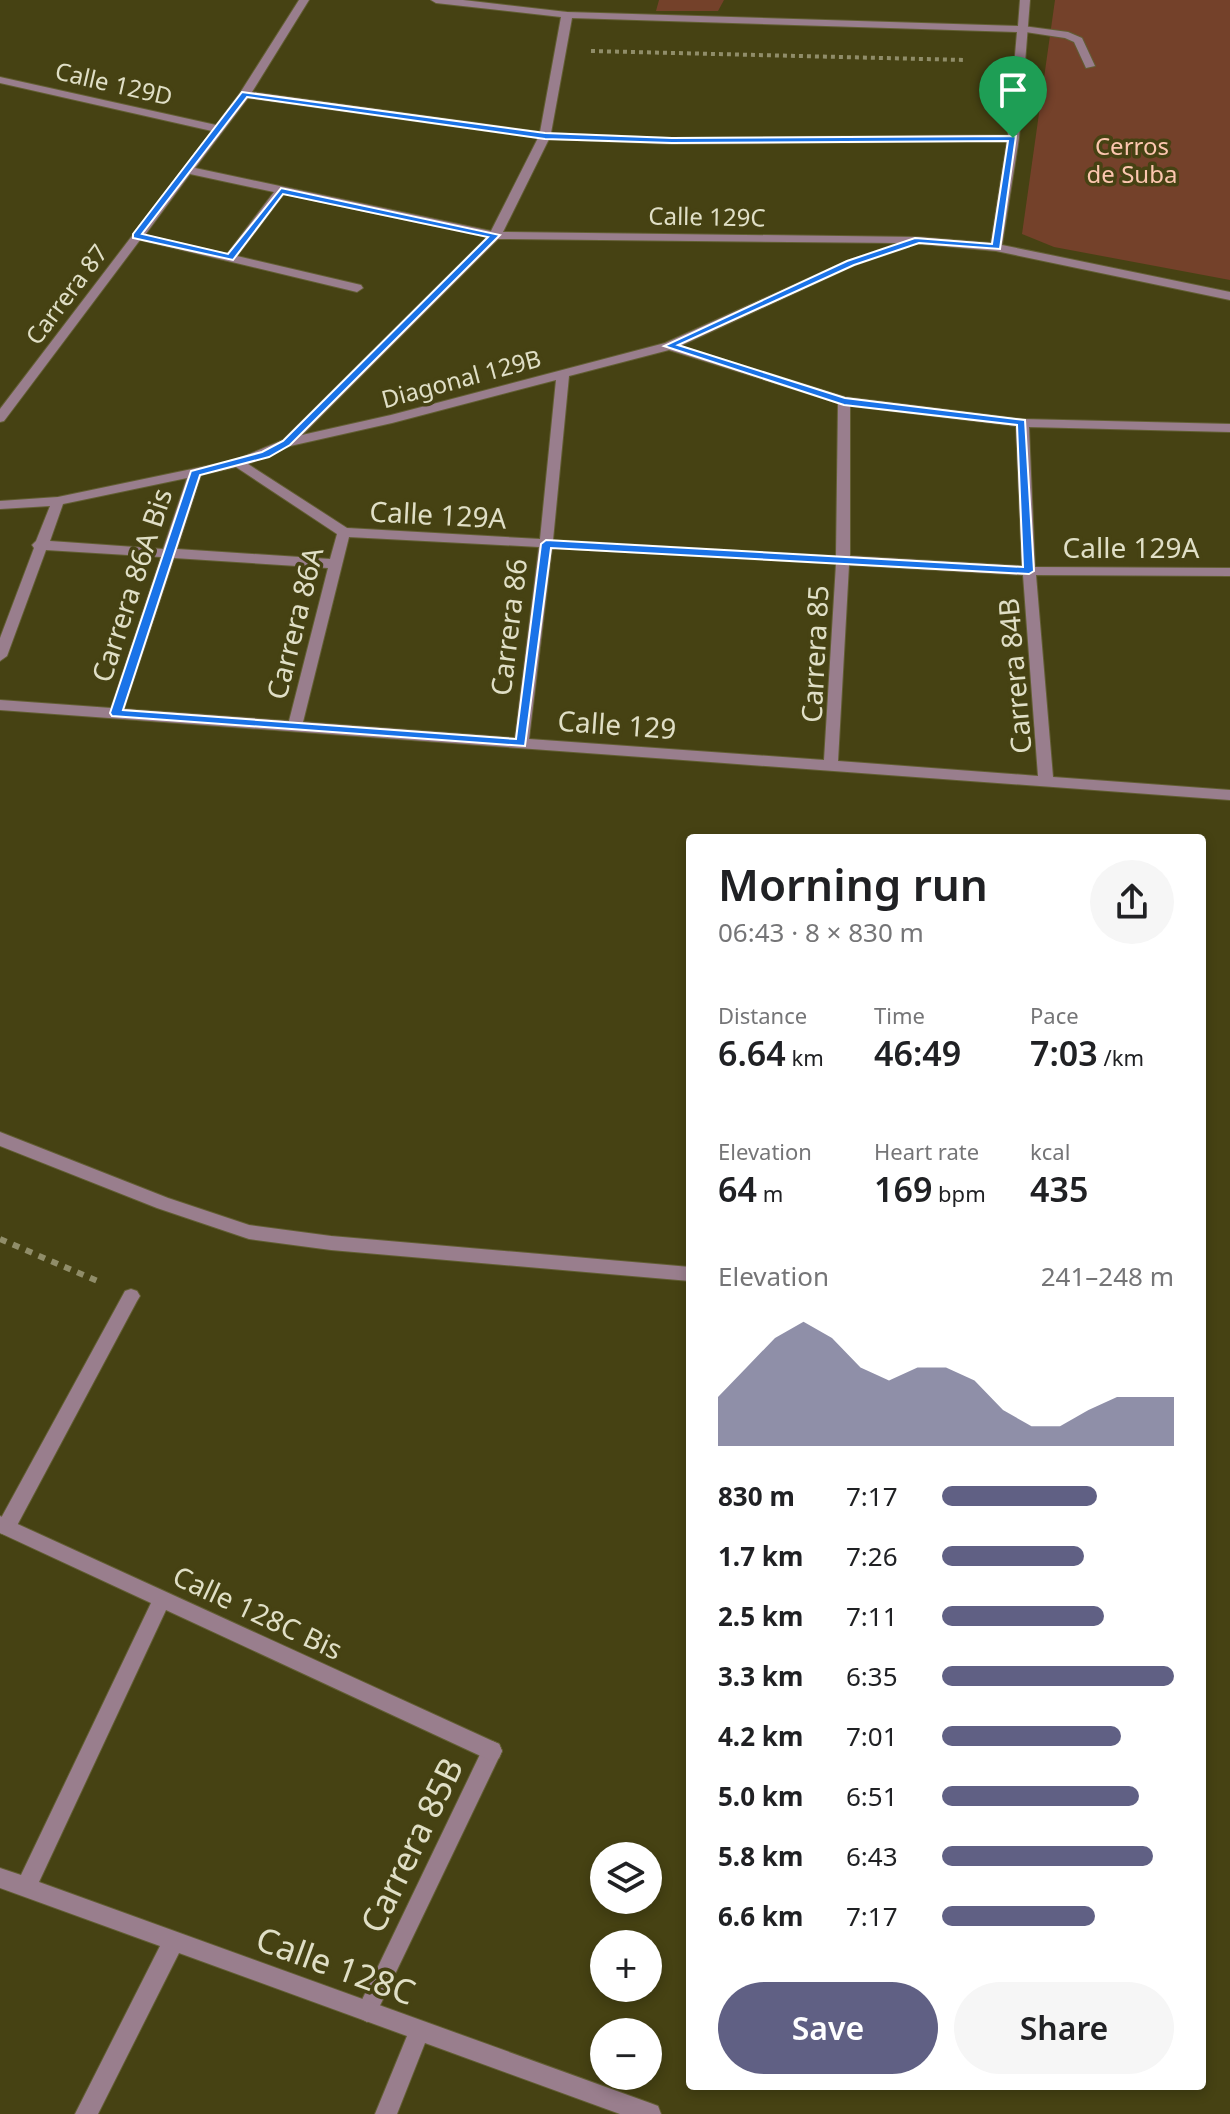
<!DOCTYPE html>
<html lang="en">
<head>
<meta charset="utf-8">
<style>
  :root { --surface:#fff; --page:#f6f6f6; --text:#202124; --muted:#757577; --accent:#606084 }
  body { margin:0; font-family:"Noto Sans",sans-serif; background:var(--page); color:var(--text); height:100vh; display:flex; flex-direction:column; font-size:30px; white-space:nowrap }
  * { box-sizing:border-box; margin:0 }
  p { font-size:26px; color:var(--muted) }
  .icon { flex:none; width:44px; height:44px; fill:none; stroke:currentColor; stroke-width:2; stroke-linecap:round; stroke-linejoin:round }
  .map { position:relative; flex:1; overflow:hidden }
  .side { position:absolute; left:686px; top:834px; width:520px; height:1256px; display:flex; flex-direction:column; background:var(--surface); border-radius:8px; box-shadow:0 4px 12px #0003 }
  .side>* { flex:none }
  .controls { position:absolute; left:590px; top:1842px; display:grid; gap:16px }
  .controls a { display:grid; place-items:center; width:72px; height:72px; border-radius:50%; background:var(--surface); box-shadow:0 4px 12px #0003; font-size:40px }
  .pin { position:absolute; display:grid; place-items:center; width:68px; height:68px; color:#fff; margin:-82px -34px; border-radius:50% 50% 50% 0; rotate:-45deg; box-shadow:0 0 8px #0007 }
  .pin .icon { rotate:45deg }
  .round { display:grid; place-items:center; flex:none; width:84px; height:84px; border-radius:42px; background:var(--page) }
  .summary { display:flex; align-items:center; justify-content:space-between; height:136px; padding:0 32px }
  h1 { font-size:44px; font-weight:600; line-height:60px }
  .metrics { display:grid; grid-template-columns:repeat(3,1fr); gap:12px; height:136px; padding:8px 32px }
  .metrics div { display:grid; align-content:center }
  .metrics b { font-size:34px; font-weight:600 }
  .metrics small { font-size:22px; font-weight:400 }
  .metrics p { font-size:22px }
  .chart { height:224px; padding:16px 32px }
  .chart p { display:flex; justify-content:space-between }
  .chart svg { width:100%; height:144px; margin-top:8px; fill:var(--accent); opacity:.7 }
  .button { display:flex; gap:16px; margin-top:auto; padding:16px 32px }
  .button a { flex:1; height:92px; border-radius:48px; background:var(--accent); color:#fff; font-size:32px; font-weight:600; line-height:92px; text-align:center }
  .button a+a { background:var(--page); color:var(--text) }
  ul { padding:0 32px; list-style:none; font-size:26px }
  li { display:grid; grid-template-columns:128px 96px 1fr; align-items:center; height:60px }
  li i { height:20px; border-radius:10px; background:var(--accent) }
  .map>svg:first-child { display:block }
  .green { fill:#74412a }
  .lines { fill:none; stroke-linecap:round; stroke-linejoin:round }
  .lane-casing { stroke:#625e33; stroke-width:2 }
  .street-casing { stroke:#625e33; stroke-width:2 }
  .path-far1 { stroke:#908d69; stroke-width:4; stroke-dasharray:4 4; stroke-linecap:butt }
  .path { stroke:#908d69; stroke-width:6; stroke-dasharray:7 7; stroke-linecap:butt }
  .lane { fill:#997e8d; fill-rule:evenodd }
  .street { fill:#997e8d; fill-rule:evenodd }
  .route { fill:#1a73e8; stroke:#fff; stroke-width:2; fill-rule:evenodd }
  .labels { text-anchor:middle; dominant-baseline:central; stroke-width:7; stroke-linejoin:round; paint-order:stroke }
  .far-street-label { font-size:24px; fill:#e0dfc6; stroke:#464213 }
  .far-park-label { font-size:24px; fill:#fcc6af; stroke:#464213 }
  .street-label { font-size:28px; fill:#e0dfc6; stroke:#464213 }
  .near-street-label { font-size:34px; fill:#e0dfc6; stroke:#464213 }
</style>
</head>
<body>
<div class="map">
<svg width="1230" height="2114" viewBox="0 0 1230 2114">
  <rect width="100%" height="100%" fill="#464213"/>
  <!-- green -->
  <g class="green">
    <polygon points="659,0 724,0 718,11 656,11"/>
    <polygon points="1055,0 1230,0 1230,280 1054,247 1022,234"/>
  </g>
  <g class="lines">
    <defs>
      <g id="lane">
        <polygon points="1023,26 1068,32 1082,38 1095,66 1086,68 1074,42 1065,38 1019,31 1018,29"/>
        <polygon points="0,1132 168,1198 249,1225 331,1236 690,1267 690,1281 331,1250 249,1239 157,1208 0,1146"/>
        <polygon points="131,1289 137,1291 140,1296 137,1301 13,1533 6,1535 0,1533 0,1520 125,1291"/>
        <polygon points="492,1741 499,1744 502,1751 374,2018 367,2022 360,2018 356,2011 360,2004 485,1744"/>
      </g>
      <g id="street">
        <path d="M299,0H309L252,92L540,132L561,17L436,3L431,0H463L567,12L1018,26L1020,0H1030L1019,138L1002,245L1230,292V300L996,251L910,243L909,247L855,265L680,346L845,397L1022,419L1230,424V432L1029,427L1035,567L1230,568V576L1036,575L1053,777L1230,790V800L0,710V700L111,708L161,557L46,550L7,656L0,661V638L34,548L32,545L36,541L50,506L0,509V501L58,497L235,460L283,440L487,237L284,194L237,256L361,285L363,288L357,292L140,240L4,421L0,422V409L212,131L0,83V77L216,125L240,93ZM572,18L1017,32L1008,135L672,138L551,133ZM248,98L538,138L491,231L195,168ZM549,139L672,144L1007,141L991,243L918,237L503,232ZM190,174L274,192L227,254L145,235ZM498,239L899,243L847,261L665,343L391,415L302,435ZM669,350L838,403L836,556L553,540L569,376ZM556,380L540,539L347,528L248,464L290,446L392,423ZM850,406L1016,426L1022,566L850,556ZM236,467L337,534L330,559L177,549L201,475ZM187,478L163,549L50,541L63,504ZM349,537L539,547L515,738L303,722ZM552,548L836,564L824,760L529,739ZM174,558L328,568L289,721L124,709ZM849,565L1023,575L1038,776L838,761Z"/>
        <polygon points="0,1516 499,1744 502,1751 499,1758 492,1761 485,1758 166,1610 39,1882 650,2103 658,2106 661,2114 620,2114 425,2043 397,2114 375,2114 407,2036 179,1953 98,2114 75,2114 160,1946 0,1888 0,1868 21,1875 151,1603 0,1533"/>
      </g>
    </defs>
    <!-- lane casing -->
    <use href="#lane" class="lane-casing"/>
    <!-- street casing -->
    <use href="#street" class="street-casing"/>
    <!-- path-far1 -->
    <polyline class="path-far1" points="591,51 965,60"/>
    <!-- path -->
    <polyline class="path" points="0,1239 102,1283"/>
    <!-- lane -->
    <use href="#lane" class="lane"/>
    <!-- street -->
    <use href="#street" class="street"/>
  </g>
  <!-- route -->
  <path class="route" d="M242,92L545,133L672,138L1016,136L1000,249L919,243L854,265L678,345L845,398L1025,420L1034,571L1029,574L551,548L525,746L112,716L110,713L191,471L262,452L283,441L488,237L283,194L233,260L133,238V234ZM247,97L545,139L672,143L1008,141L992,244L915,238L847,261L664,346L844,405L1017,425L1023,567L546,540L541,544L516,739L123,710L200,475L269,457L290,445L500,235L281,188L228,254L142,234Z"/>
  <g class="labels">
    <!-- far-street labels -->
    <g class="far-street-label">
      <text transform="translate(114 83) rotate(13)">Calle 129D</text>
      <text transform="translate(707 216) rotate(1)">Calle 129C</text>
      <text transform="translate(66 294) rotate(-53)">Carrera 87</text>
      <text transform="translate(461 378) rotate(-15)">Diagonal 129B</text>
    </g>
    <!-- far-park labels -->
    <g class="far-park-label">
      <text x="1132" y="145">Cerros<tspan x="1132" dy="28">de Suba</tspan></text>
    </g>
    <!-- street labels -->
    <g class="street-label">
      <text transform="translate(438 514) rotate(3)">Calle 129A</text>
      <text x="1131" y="547">Calle 129A</text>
      <text transform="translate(131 585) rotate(-72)">Carrera 86A Bis</text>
      <text transform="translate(294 623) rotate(-76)">Carrera 86A</text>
      <text transform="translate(508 627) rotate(-83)">Carrera 86</text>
      <text transform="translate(814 654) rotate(-87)">Carrera 85</text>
      <text transform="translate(1014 676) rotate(-95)">Carrera 84B</text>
      <text transform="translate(617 724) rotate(4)">Calle 129</text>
      <text transform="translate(258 1612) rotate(25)">Calle 128C Bis</text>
    </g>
    <!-- near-street labels -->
    <g class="near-street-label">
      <text transform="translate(411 1845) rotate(-64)">Carrera 85B</text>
      <text transform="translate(336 1965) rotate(20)">Calle 128C</text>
    </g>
  </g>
</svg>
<div class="controls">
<a><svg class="icon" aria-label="layers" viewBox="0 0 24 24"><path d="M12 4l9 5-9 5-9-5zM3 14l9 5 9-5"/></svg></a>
<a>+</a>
<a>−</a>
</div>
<div class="pin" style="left:1013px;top:138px;background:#1e9e55"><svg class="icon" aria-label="arrive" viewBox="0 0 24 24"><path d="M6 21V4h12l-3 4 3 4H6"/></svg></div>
<section class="side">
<div class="summary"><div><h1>Morning run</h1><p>06:43 · 8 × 830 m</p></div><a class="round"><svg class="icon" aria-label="share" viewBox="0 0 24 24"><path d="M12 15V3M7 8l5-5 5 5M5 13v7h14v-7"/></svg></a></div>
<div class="metrics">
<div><p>Distance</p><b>6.64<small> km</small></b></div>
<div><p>Time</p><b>46:49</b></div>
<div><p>Pace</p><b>7:03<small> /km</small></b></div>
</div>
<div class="metrics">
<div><p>Elevation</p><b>64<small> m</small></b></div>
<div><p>Heart rate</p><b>169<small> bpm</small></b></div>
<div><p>kcal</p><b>435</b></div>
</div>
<div class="chart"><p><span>Elevation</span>241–248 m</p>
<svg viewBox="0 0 160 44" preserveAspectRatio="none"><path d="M0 44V29L10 20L20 11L30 6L40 11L50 20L60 24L70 20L80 20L90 24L100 33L110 38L120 38L130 33L140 29L150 29L160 29V44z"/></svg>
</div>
<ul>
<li><b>830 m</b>7:17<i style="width:67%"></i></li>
<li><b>1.7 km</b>7:26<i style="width:61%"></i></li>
<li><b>2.5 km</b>7:11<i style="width:70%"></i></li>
<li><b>3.3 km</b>6:35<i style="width:100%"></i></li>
<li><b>4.2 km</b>7:01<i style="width:77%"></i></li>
<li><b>5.0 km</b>6:51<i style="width:85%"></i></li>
<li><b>5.8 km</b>6:43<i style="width:91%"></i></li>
<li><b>6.6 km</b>7:17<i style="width:66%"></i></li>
</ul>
<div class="button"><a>Save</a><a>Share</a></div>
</section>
</div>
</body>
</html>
